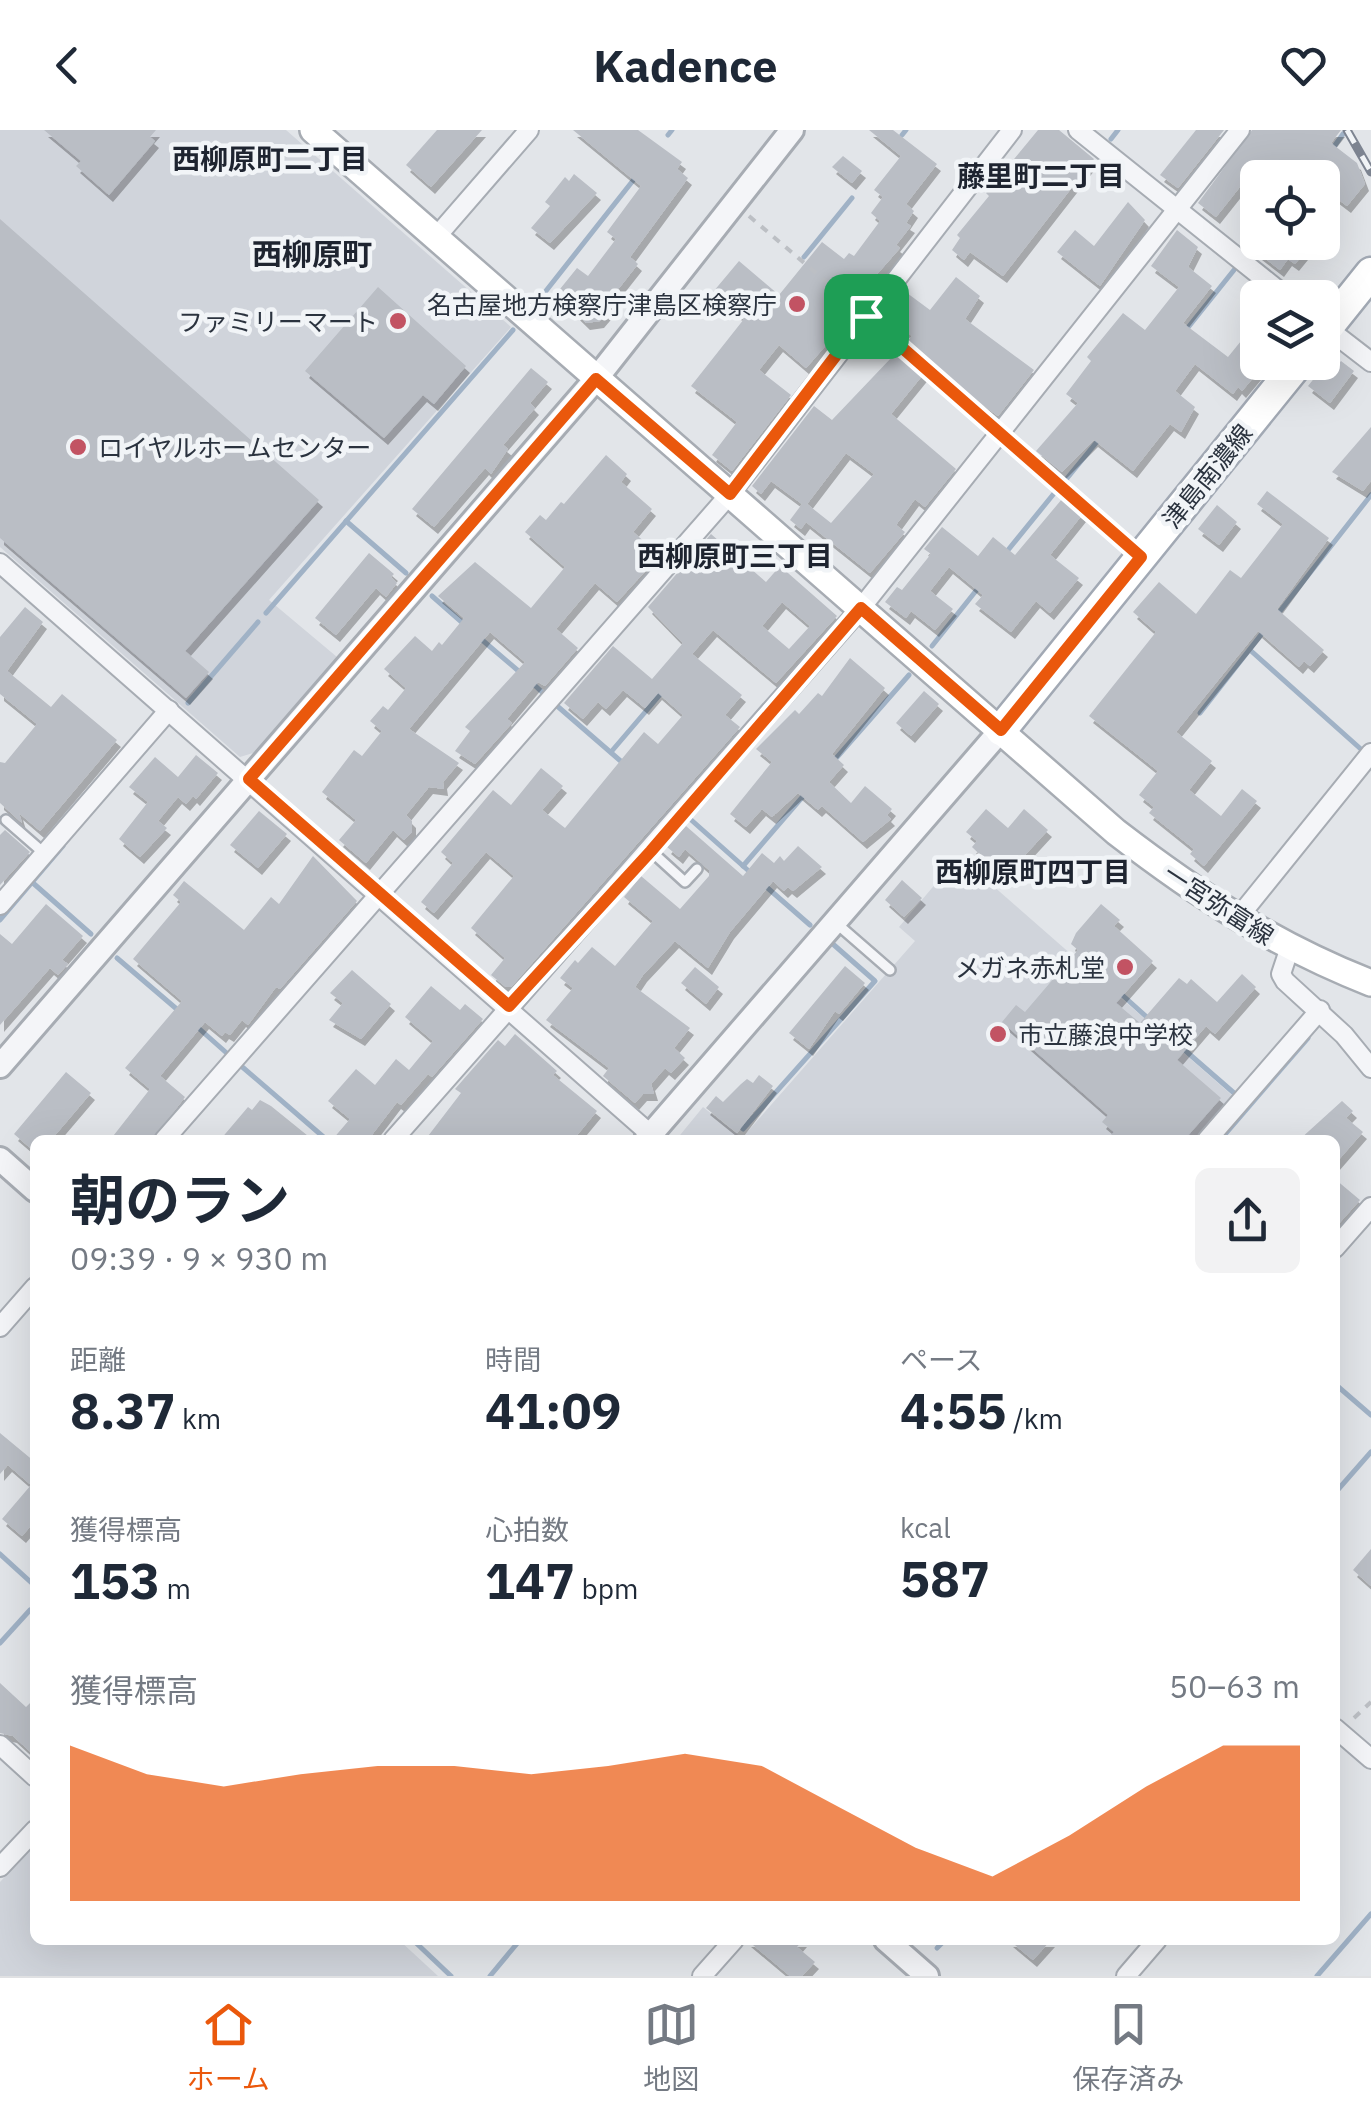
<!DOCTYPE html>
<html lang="ja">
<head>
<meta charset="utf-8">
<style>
  :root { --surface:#fff; --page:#f2f2f3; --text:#1f2937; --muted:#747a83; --line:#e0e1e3; --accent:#ea580c }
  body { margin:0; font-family:"IBM Plex Sans","Noto Sans JP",sans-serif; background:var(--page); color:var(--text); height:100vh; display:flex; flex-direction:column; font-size:38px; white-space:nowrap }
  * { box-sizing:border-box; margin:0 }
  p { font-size:32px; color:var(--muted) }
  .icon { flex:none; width:55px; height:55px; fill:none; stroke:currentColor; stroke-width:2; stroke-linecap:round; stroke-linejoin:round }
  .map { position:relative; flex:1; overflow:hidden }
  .details { position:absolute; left:30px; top:1005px; width:1310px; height:810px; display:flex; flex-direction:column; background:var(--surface); border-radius:15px; box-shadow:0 10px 40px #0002 }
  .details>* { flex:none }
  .buttons { position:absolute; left:1240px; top:30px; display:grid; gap:20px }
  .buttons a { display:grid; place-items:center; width:100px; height:100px; border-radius:15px; background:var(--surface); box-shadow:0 10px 40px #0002; font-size:50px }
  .pin { position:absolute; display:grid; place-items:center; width:85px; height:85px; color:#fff; margin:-42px; border-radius:20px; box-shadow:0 5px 15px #0006 }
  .round { display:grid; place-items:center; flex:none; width:105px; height:105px; border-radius:15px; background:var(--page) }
  .head { display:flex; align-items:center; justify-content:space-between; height:170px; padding:0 40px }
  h1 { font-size:55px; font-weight:700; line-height:75px }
  .stats { display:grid; grid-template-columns:repeat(3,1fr); gap:15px; height:170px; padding:10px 40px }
  .stats div { display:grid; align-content:center }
  .stats b { font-size:50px; font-weight:700 }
  .stats small { font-size:28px; font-weight:400 }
  .stats p { font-size:28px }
  .chart { height:280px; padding:20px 40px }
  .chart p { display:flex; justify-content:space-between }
  .chart svg { width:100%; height:180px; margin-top:10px; fill:var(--accent); opacity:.7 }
  header { display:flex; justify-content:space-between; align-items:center; height:130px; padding:0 40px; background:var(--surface); font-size:45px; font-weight:700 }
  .menu { display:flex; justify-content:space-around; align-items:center; height:140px; border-top:2px solid var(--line); background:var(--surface); font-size:28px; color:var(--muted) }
  .menu a { display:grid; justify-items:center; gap:5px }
  .menu .on { color:var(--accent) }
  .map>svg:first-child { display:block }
  .built { fill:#d0d4db }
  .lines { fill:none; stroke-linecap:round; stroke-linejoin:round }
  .stream { stroke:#a0b2c6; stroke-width:5 }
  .building { fill:#babec5; fill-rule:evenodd; filter:url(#shadow) }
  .service-casing { stroke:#a7acb3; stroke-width:14 }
  .minor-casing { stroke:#a7acb3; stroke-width:22 }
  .tertiary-casing { stroke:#a7acb3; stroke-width:28 }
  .secondary-casing { stroke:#a7acb3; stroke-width:30 }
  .primary-casing { stroke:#a2a9b4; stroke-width:35 }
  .path { stroke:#bcbfc4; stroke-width:4; stroke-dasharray:8 8; stroke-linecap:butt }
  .service { stroke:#f4f5f8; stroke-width:9 }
  .minor { stroke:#f4f5f8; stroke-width:18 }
  .tertiary { stroke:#f4f5f8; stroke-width:22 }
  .secondary { stroke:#fff; stroke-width:25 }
  .primary { stroke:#fff; stroke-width:30 }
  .rail-casing { stroke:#7d8491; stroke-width:9 }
  .rail { stroke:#f1f4f7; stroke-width:5; stroke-dasharray:15; stroke-linecap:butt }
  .route-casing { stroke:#fff; stroke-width:20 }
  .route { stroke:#ea580c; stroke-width:12 }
  .poi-dot { fill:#c25363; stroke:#f1f4f7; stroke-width:4 }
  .labels { text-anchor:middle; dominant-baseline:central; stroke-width:9; stroke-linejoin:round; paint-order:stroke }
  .poi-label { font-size:25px; fill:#2b333f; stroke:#f1f4f7; text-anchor:end }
  .street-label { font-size:25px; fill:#2b333f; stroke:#f1f4f7 }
  .neighbourhood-label { font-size:28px; font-weight:bold; fill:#1e2430; stroke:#f1f4f7 }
  .quarter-label { font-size:30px; font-weight:bold; fill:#1e2430; stroke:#f1f4f7 }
</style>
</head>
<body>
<header><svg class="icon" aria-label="back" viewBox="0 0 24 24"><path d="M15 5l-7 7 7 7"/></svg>Kadence<svg class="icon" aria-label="heart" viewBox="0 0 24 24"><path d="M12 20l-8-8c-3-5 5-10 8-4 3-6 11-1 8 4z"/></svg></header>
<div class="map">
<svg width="1371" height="1846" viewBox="0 0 1371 1846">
  <defs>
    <filter id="shadow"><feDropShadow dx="4" dy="7" stdDeviation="0" flood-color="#0004"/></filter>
  </defs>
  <rect width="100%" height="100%" fill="#e2e5e9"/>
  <!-- built -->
  <g class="built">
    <polygon points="0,0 286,0 511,197 269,470 337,527 253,623 240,627 0,417"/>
    <polygon points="959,726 1234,967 1197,1010 676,1010 703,977 742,1008 915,811 899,797"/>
    <polygon points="35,1715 35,1810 399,1810 438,1846 0,1846 0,1752"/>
  </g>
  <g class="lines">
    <!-- stream -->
    <g class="stream">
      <polyline points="668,5 672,0"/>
      <polyline points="902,5 906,0"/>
      <polyline points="1111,9 1118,0"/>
      <polyline points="1333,18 1343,4"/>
      <polyline points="1250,121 1258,112"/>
      <polyline points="804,127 852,68"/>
      <polyline points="538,171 635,48"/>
      <polyline points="1186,200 1234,140"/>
      <polyline points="1064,352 1100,308"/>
      <polyline points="346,391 406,443"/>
      <polyline points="1004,425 1056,361"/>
      <polyline points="432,466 465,495"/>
      <polyline points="266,483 513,200"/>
      <polyline points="1277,485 1371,365"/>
      <polyline points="481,509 522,544"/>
      <polyline points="932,516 979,457"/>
      <polyline points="1250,520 1363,621"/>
      <polyline points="530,551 543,563"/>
      <polyline points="188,573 258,492"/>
      <polyline points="556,575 624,634"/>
      <polyline points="1200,583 1264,501"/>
      <polyline points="611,622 664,560"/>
      <polyline points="832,633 909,545"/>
      <polyline points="689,688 751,743"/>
      <polyline points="743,736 805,664"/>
      <polyline points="33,753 91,804"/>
      <polyline points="763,754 810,795"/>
      <polyline points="0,790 63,716"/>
      <polyline points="117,828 179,881"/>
      <polyline points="1120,863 1149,889"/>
      <polyline points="195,895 230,926"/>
      <polyline points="1180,916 1234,963"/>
      <polyline points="240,935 327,1010"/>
      <polyline points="743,999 875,851 834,815"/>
      <polyline points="1220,1010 1308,908"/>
      <polyline points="1335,1254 1371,1285"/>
      <polyline points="1335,1363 1371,1322"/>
      <polyline points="0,1424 35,1456"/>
      <polyline points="0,1513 30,1480"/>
      <polyline points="413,1810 451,1846"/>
      <polyline points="937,1818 945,1810"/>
      <polyline points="490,1846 520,1810"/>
      <polyline points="1317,1846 1371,1784"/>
    </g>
  </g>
  <!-- building -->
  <g class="building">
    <polygon points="44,0 156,0 150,7 155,11 109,65 76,36 81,31"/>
    <polygon points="437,0 482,0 431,57 406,35"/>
    <polygon points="573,0 638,0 682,32 677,39 688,48 630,127 638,134 612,167 617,171 600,191 586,193 556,164 577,138 588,146 616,109 607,102 641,56"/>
    <polygon points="869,0 893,0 937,34 906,74 914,81 906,93 911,96 896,115 900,118 842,184 849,189 806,238 779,215 759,240 791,265 732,341 712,325 737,292 691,256 744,189 713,162 739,131 779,165 822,112 844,129 849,123 854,126 880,91 871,83 883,67 874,60 901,26"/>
    <polygon points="1038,0 1059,0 1094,29 1003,146 970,122 964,130 952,120 960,108 957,105 989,66 986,63"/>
    <polygon points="1196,0 1224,0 1178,58 1160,45"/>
    <polygon points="1252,0 1341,0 1331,13 1357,33 1365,54 1347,76 1322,57 1322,48 1247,48 1216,87 1198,73"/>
    <polygon points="843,26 862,41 852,53 832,37"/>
    <polygon points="574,44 597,63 550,113 531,98 550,76 545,72 565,47 569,51"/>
    <polygon points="1128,72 1145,90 1100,156 1057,122 1075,100 1094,116"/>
    <polygon points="0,89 319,370 185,521 209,542 186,568 0,408"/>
    <polygon points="1177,100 1198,117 1188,137 1212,156 1183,193 1228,227 1258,190 1258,242 1242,261 1238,257 1233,264 1195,234 1175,261 1195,277 1181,302 1170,294 1133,341 1094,310 1062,342 1036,321 1078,273 1066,264 1091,231 1087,227 1123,183 1145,200 1179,157 1151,136"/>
    <polygon points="1266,112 1313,112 1295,134 1288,129 1280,140 1258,123"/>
    <path d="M956,147L980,166L965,189L1034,240L998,286L930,236L891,284L956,339L925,377L915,369L896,395L905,402L870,443L806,392L801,399L790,390L802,374L771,351L761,364L752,356L814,276L832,290L912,206L888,187L907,163L930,180ZM846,323L874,344L831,393L807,374Z"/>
    <polygon points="378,157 466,236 434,274 423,265 384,308 305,241"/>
    <polygon points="1328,231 1336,237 1341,231 1354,241 1330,273 1308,256"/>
    <polygon points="531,238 548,252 530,273 535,278 503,315 508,319 491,344 485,338 434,397 412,379"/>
    <polygon points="1371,297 1371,351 1363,361 1332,342"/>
    <polygon points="606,325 627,344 621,352 652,379 633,402 660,425 617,472 595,453 556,499 578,518 545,556 538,552 507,589 512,593 475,634 455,621 470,601 465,597 525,532 490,502 409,599 459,633 443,652 444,659 429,657 406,685 412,691 412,702 404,710 393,700 366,733 339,710 356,690 322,662 354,620 362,626 382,601 370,591 383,576 388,580 406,558 384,539 415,506 432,521 439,512 442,515 464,488 438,466 475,432 531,478 565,437 525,402 540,385 546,390 561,372 564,374"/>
    <polygon points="1267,361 1329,408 1277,479 1324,520 1310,536 1304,531 1299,537 1258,501 1176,602 1212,631 1189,660 1221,686 1242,659 1257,671 1204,736 1190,724 1194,719 1149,683 1154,677 1139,665 1158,641 1089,586 1156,502 1133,482 1159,452 1196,484 1230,440 1241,448 1283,394 1257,374"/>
    <polygon points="1062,369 1082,385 1050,425 1079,448 1050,483 1036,471 1011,502 975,474 983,465 949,437 930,461 953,479 935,500 911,481 906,488 885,472 897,457 902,460 931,424 924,419 942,397 978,426 993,407 1015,425"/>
    <polygon points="1217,375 1237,392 1219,415 1198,399"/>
    <path d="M711,404L766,452L780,436L837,486L776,553L713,500L692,524L742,565L725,585L740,597L511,857H506L491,845L505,828L471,798L514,746L486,722L434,783L421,772L453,733L441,722L493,660L511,675L541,638L563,656L542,680L565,698L644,602L658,614L683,585L658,563L645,578L623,560L606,579L598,572L583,589L564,573L613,516L652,549L683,513L648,477ZM782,472L810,496L789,519L762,496Z"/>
    <polygon points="369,423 394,444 391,447 397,453 386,467 376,458 336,505 315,488"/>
    <polygon points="25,477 43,492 7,541 51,577 62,564 117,610 40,701 19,683 22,693 0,673 0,632 5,633 37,594 0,564 0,507"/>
    <polygon points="850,528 885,558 832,624 844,635 829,652 851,673 865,656 892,679 887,685 891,689 863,712 822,676 818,680 798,663 772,687 762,679 746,697 730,684 772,632 756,619 795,580 799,584 818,563 822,566"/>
    <polygon points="924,561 939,574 911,606 896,593"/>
    <polygon points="196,625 218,643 196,669 193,666 186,674 178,667 158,691 167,698 140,727 119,709 148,672 129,657 155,627 178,647"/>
    <polygon points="986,679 1008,698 1024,679 1048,700 1004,748 972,717 977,711 966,702"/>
    <polygon points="259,681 287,704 258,738 230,715"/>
    <polygon points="686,696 743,746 762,723 774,733 780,726 784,731 798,716 822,737 793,761 788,757 784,761 773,751 730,802 708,838 675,811 643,845 635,857 690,898 674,918 685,928 671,943 665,938 651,954 654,964 643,964 635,973 603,946 609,938 546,890 573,858 560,848 575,830 578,833 592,817 615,836 653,791 624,767 641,746 680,779 709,746 709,740 685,719 679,727 667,717"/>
    <polygon points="5,700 30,722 0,755 0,705"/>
    <polygon points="313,726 357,771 280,859 276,857 248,895 242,890 230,905 225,902 222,906 205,892 160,946 185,967 152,1010 110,1010 150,959 125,938 182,871 133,829 181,772 173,765 184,751 244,800 271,767 279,774"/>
    <polygon points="902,750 922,768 904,787 885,770"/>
    <polygon points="46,774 83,806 62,830 68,834 58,845 50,838 0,895 0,804 12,814"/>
    <polygon points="1101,774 1120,790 1114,796 1153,831 1116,873 1140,893 1179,848 1187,854 1191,849 1217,872 1242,844 1256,857 1215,904 1206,896 1177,930 1221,968 1184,1010 1106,1010 1114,1002 1102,992 1108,985 1002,892 1016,875 1025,882 1078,820 1071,814 1076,803"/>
    <polygon points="845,836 865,853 839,884 835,881 809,919 789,903"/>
    <polygon points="695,837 719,857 706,874 681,853"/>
    <polygon points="352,840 391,874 361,909 329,890 343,873 330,863"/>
    <polygon points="431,856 460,880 465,874 483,889 432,947 428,944 401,975 397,972 368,1010 332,1010 350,989 328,971 356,939 375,955 396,929 409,940 433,911 405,887"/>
    <polygon points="515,904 557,941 553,945 597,981 573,1010 425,1010 461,963 455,959 498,910 505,916"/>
    <polygon points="66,942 91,963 51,1010 35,1010 35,1022 14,1004"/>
    <polygon points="759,945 773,956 737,1003 706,978 716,966 723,972 741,954 747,949 753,953"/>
    <polygon points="260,970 271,976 313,1010 220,1010 248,977 252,980"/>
    <polygon points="1342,971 1353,981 1346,988 1363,1002 1335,1034 1335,1010 1299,1010"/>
    <polygon points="1335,1049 1360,1070 1335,1098"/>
    <polygon points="0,1303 35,1332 35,1391 22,1406 2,1389 31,1355 8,1335 0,1344"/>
    <polygon points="1371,1419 1371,1456 1353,1440"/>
    <polygon points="0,1553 26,1577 35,1568 35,1626 13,1606 0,1603"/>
    <polygon points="747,1810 803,1810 797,1817 815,1832 802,1846 790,1846"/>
    <polygon points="1009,1810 1051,1810 1033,1830"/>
  </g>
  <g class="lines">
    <defs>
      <g id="service">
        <polyline points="6,690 45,724"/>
        <polyline points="651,721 685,752 697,739"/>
        <polyline points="836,793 890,840"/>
      </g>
      <g id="minor">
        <polyline points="1078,0 1288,168"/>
        <polyline points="437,106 529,0"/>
        <polyline points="1323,195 1371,232"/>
        <polyline points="0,433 657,1010"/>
        <polyline points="0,775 169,580"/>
        <polyline points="1237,789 1371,623"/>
        <polyline points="1289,820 1281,844 1285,851 1344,905 1371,938"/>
        <polyline points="164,1010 730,364 1012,0"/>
        <polyline points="393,1010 861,478 1240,0"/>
        <polyline points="1207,1010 1320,880"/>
        <polyline points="1335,1118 1371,1077"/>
        <polyline points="0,1197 35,1157"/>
        <polyline points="1335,1598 1371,1629"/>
        <polyline points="0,1615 35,1647"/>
        <polyline points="0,1737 35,1700"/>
        <polyline points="702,1846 734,1810"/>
        <polyline points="1126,1846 1157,1810"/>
      </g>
      <g id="tertiary">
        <polyline points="0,936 596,249 792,0"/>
        <polyline points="646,1010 1001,600"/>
        <polyline points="0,1029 35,1060"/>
        <polyline points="886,1810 927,1846"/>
      </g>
      <path id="secondary" d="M313,0L1116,702C1198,765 1274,815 1371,853"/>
      <g id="primary">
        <polyline points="1322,204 1371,143"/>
        <polyline points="1001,600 1299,232"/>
      </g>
    </defs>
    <!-- service casing -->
    <use href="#service" class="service-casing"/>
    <!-- minor casing -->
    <use href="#minor" class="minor-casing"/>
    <!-- tertiary casing -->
    <use href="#tertiary" class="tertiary-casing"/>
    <!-- secondary casing -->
    <use href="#secondary" class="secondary-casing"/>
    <!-- primary casing -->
    <use href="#primary" class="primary-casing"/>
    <!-- path -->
    <g class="path">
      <polyline points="749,86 856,177"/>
      <polyline points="882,200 987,293"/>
      <polyline points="1013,315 1123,411"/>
      <polyline points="1354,1588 1371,1572"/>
    </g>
    <!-- service -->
    <use href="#service" class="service"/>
    <!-- minor -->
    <use href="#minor" class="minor"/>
    <!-- tertiary -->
    <use href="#tertiary" class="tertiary"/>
    <!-- secondary -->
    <use href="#secondary" class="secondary"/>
    <!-- primary -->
    <use href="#primary" class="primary"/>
    <defs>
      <polyline id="rail" points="1347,0 1371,42"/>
    </defs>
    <!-- rail casing -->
    <use href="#rail" class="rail-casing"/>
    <!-- rail -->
    <use href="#rail" class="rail"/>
  </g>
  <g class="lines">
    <defs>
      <polygon id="route" points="866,186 1141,427 1001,600 861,478 651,721 509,876 249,649 596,249 730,364"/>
    </defs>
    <!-- route casing -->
    <use href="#route" class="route-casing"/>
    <!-- route -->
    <use href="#route" class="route"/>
  </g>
  <!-- markers -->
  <g class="poi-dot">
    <circle cx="797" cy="174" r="10"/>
    <circle cx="398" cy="191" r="10"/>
    <circle cx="78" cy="317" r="10"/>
    <circle cx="1125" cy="837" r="10"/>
    <circle cx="998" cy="904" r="10"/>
  </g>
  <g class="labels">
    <!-- poi labels -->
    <g class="poi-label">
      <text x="777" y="174">名古屋地方検察庁津島区検察庁</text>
      <text x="378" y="191">ファミリーマート</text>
      <text x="98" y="317" text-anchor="start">ロイヤルホームセンター</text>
      <text x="1105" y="837">メガネ赤札堂</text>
      <text x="1018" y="904" text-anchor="start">市立藤浪中学校</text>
    </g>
    <!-- street labels -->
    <g class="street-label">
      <text transform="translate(1207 346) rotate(-51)">津島南濃線</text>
      <text transform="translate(1219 774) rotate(33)">一宮弥富線</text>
    </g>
    <!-- neighbourhood labels -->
    <g class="neighbourhood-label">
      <text x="270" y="28">西柳原町二丁目</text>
      <text x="1041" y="45">藤里町二丁目</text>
      <text x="735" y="425">西柳原町三丁目</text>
      <text x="1033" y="741">西柳原町四丁目</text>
    </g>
    <!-- quarter labels -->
    <g class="quarter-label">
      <text x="312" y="123">西柳原町</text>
    </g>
  </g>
</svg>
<div class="buttons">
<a><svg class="icon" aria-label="locate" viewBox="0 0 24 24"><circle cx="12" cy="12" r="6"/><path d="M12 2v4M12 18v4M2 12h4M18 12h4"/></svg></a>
<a><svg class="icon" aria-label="layers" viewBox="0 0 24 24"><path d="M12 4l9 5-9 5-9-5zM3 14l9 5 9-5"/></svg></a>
</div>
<div class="pin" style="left:866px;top:186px;background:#1e9e55"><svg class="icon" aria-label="arrive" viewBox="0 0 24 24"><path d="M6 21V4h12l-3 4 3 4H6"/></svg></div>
<section class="details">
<div class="head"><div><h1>朝のラン</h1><p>09:39 · 9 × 930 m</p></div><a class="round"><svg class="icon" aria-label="share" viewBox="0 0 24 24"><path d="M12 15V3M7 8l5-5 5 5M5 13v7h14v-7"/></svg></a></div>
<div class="stats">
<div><p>距離</p><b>8.37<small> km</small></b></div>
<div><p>時間</p><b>41:09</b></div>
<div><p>ペース</p><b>4:55<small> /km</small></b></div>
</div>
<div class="stats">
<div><p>獲得標高</p><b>153<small> m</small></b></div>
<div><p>心拍数</p><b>147<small> bpm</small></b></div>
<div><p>kcal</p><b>587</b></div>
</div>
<div class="chart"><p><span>獲得標高</span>50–63 m</p>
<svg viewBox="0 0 160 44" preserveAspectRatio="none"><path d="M0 44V6L10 13L20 16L30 13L40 11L50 11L60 13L70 11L80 8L90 11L100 21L110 31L120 38L130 28L140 16L150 6L160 6V44z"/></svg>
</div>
</section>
</div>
<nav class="menu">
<a class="on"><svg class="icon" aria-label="home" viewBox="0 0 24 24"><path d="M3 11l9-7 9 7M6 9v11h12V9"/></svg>ホーム</a>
<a><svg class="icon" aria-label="map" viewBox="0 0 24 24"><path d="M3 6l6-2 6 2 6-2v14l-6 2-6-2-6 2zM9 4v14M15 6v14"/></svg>地図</a>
<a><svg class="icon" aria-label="saved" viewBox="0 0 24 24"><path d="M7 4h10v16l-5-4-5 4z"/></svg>保存済み</a>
</nav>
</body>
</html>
